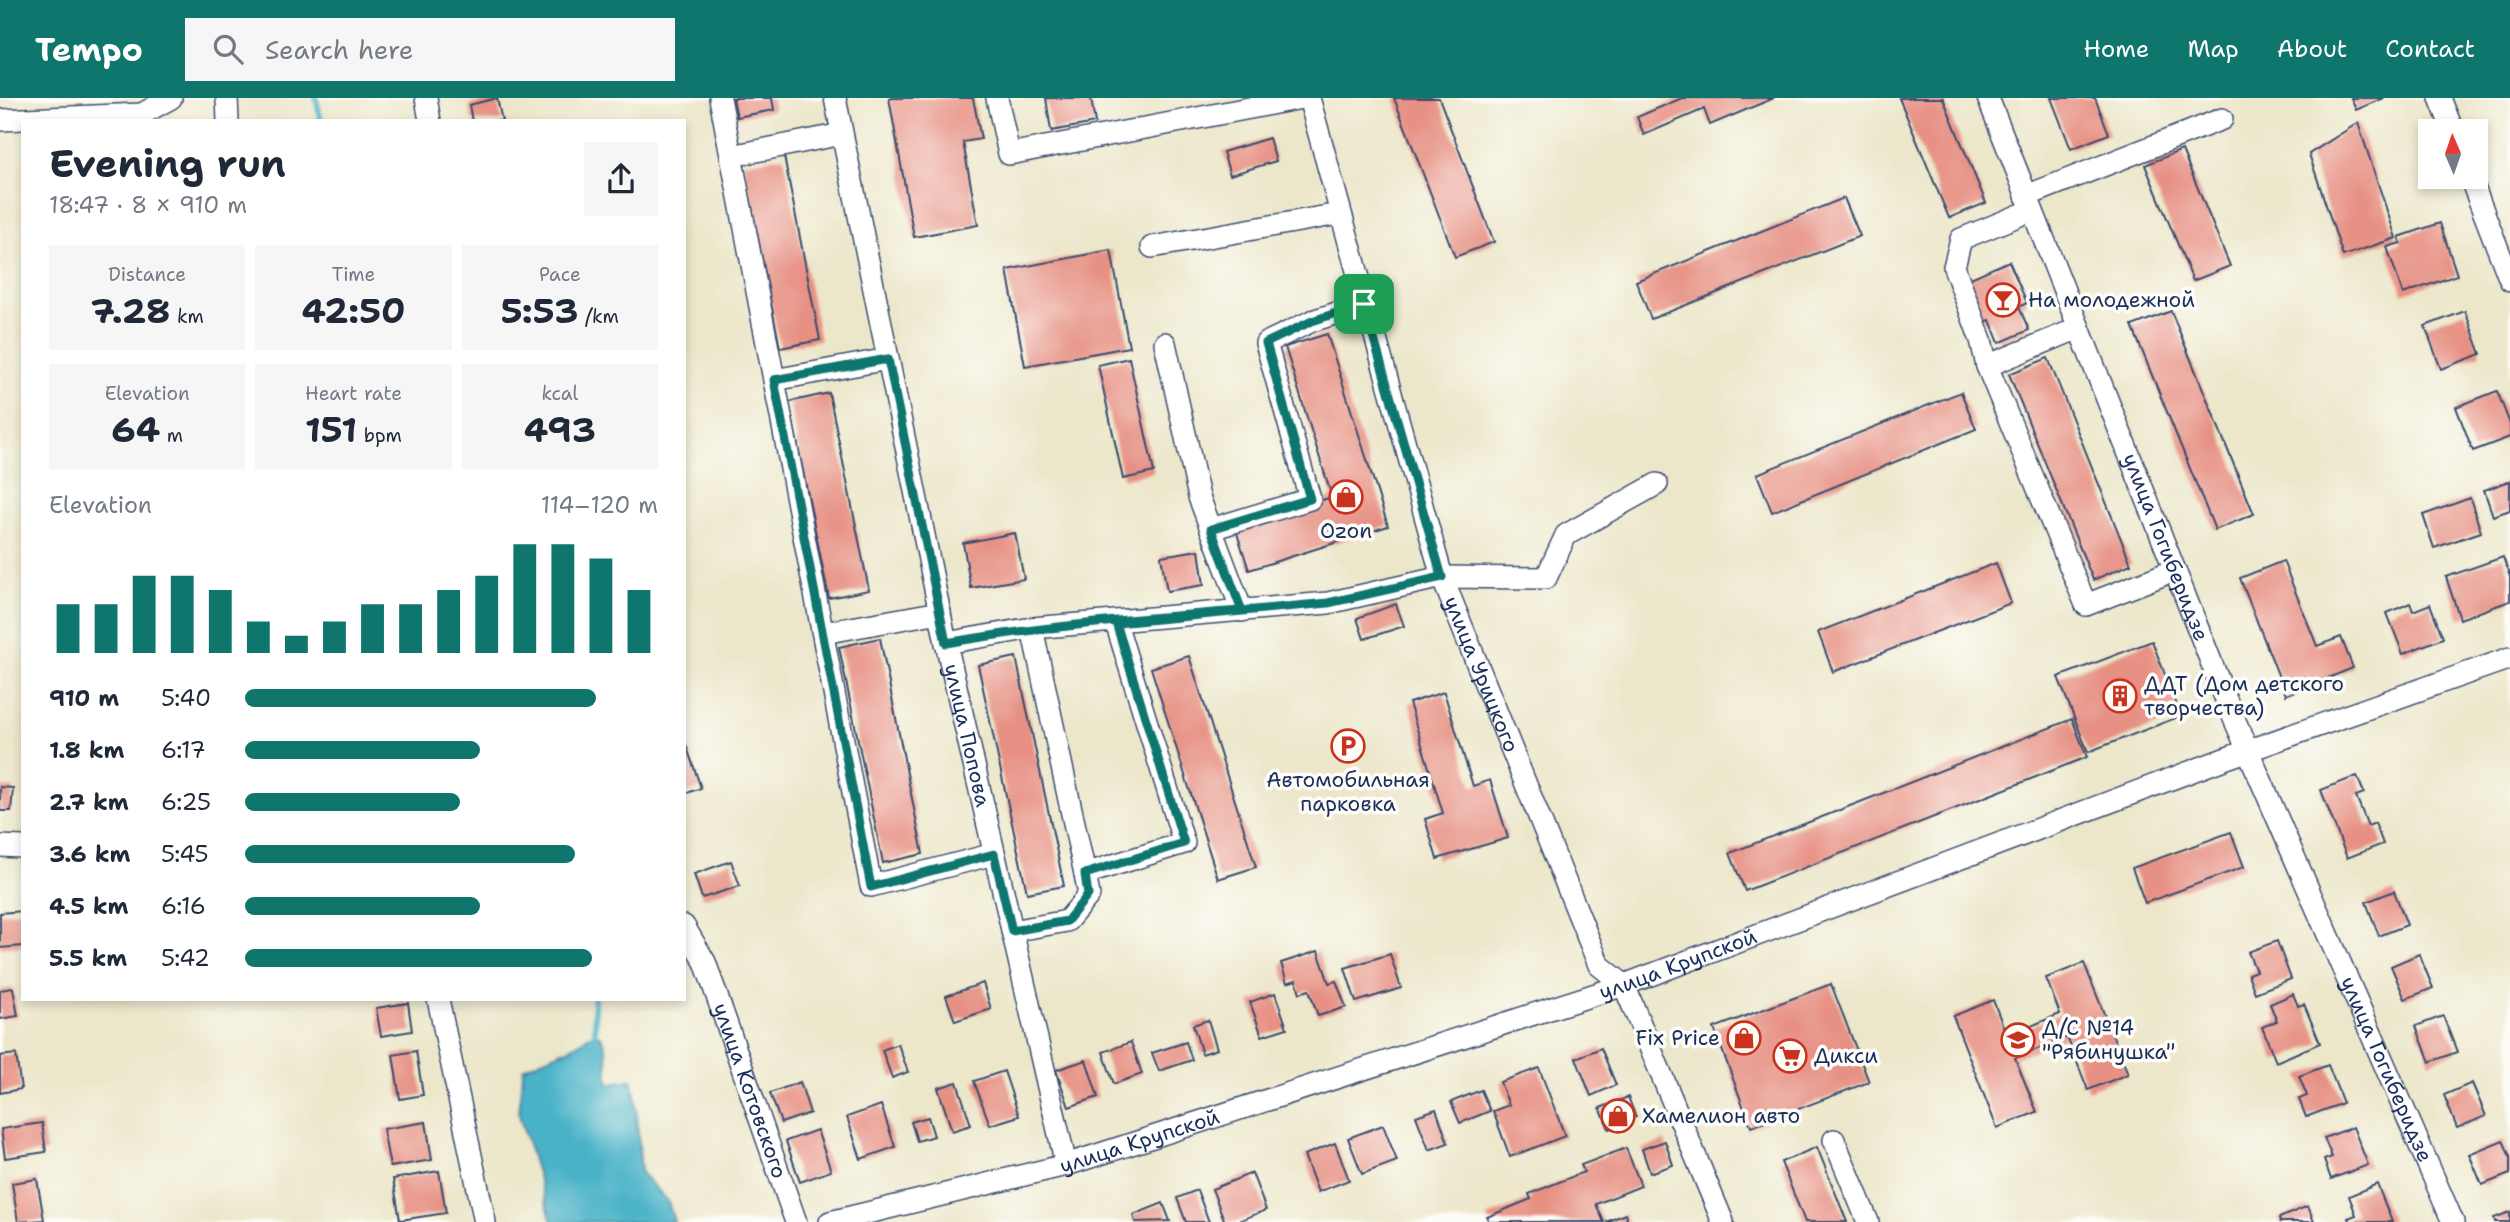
<!DOCTYPE html>
<html lang="en">
<head>
<meta charset="utf-8">
<style>
  :root { --surface:#fff; --page:#f6f6f7; --text:#1f2937; --muted:#747a83; --accent:#0f766e }
  body { margin:0; font-family:"Shantell Sans",sans-serif; background:var(--page); color:var(--text); height:100vh; display:flex; flex-direction:column; font-size:26px; white-space:nowrap }
  * { box-sizing:border-box; margin:0 }
  p { font-size:23px; color:var(--muted) }
  .icon { flex:none; width:38px; height:38px; fill:none; stroke:currentColor; stroke-width:2; stroke-linecap:round; stroke-linejoin:round }
  .map { position:relative; flex:1; overflow:hidden }
  .drawer { position:absolute; left:21px; top:21px; width:665px; height:882px; display:flex; flex-direction:column; background:var(--surface); border-radius:0px; box-shadow:0 4px 10px #0003 }
  .drawer>* { flex:none }
  .needle { width:46px; rotate:358deg }
  .fabs { position:absolute; left:2418px; top:21px; display:grid; gap:14px }
  .fabs a { display:grid; place-items:center; width:70px; height:70px; border-radius:0px; background:var(--surface); box-shadow:0 4px 10px #0003; font-size:35px }
  .pin { position:absolute; display:grid; place-items:center; width:60px; height:60px; color:#fff; margin:-30px; border-radius:14px; box-shadow:0 4px 10px #0006 }
  .round { display:grid; place-items:center; flex:none; width:74px; height:74px; border-radius:0px; background:var(--page) }
  .head { display:flex; align-items:center; justify-content:space-between; height:119px; padding:0 28px }
  h1 { font-size:38px; font-weight:700; line-height:52px }
  .figures { display:grid; grid-template-columns:repeat(3,1fr); gap:10px; height:119px; padding:7px 28px }
  .figures div { display:grid; align-content:center; border-radius:0px; background:var(--page); text-align:center }
  .figures b { font-size:35px; font-weight:700 }
  .figures small { font-size:19px; font-weight:400 }
  .figures p { font-size:19px }
  .chart { height:196px; padding:14px 28px }
  .chart p { display:flex; justify-content:space-between }
  .chart svg { width:100%; height:126px; margin-top:7px; stroke:var(--accent); stroke-width:6 }
  ul { padding:0 28px; list-style:none; font-size:23px }
  li { display:grid; grid-template-columns:112px 84px 1fr; align-items:center; height:52px }
  li i { height:18px; border-radius:9px; background:var(--accent) }
  header { display:flex; align-items:center; gap:42px; box-sizing:border-box; height:98px; padding:0 35px; background:var(--accent); color:#fff }
  header strong { font-size:33px }
  nav { display:flex; gap:38px; margin-inline-start:auto; font-size:24px }
  .search { width:490px; height:63px; background:var(--page); display:flex; align-items:center; gap:18px; box-sizing:border-box; padding:0 24px; border-radius:0px; color:var(--muted); font-size:26px }
  .map>svg:first-child { display:block }
  .water { fill:#49b2c8; stroke:#327093; stroke-width:2 }
  .lines { fill:none; stroke-linecap:round; stroke-linejoin:round }
  .stream { stroke:#49b2c8; stroke-width:6 }
  .building { fill:#e79184 }
  .minor-casing { stroke:#3a4b6e; stroke-width:24 }
  .minor { stroke:#fff; stroke-width:21 }
  .route-casing { stroke:#fff; stroke-width:14 }
  .route { stroke:#0f766e; stroke-width:9 }
  .labels { text-anchor:middle; dominant-baseline:central; stroke-width:7; stroke-linejoin:round; paint-order:stroke }
  .poi-label { font-size:21px; fill:#1b2f5e; stroke:#fdfcf7; text-anchor:start }
  .street-label { font-size:21px; fill:#1b2f5e; stroke:#fdfcf7 }
</style>
</head>
<body>
<header>
<strong>Tempo</strong>
<div class="search"><svg class="icon" aria-label="search" viewBox="0 0 24 24"><circle cx="10" cy="10" r="6"/><path d="M15 15l6 6"/></svg>Search here</div>
<nav><a>Home</a><a>Map</a><a>About</a><a>Contact</a></nav>
</header>
<div class="map">
<svg width="2510" height="1124" viewBox="0 0 2510 1124">
  <rect width="100%" height="100%" fill="#fdfcf7"/>
  <filter id="ink" filterUnits="userSpaceOnUse"><feTurbulence type="fractalNoise" baseFrequency=".0143" numOctaves="2"/><feDisplacementMap in="SourceGraphic" scale="14" xChannelSelector="R" yChannelSelector="G"/><feConvolveMatrix kernelMatrix="1 2 1 2 8 2 1 2 1" color-interpolation-filters="sRGB"/></filter>
  <filter id="wash" filterUnits="userSpaceOnUse"><feTurbulence type="fractalNoise" baseFrequency=".00686" numOctaves="4" result="noise"/><feDisplacementMap in="SourceGraphic" scale="28" xChannelSelector="R" yChannelSelector="G"/><feGaussianBlur stdDeviation="1.57" result="paint"/><feColorMatrix in="noise" values="0 0 0 0 0 0 0 0 0 0 0 0 0 0 0 0 0 1.4 0 .05"/><feComposite in="paint" operator="in"/></filter>
  <g filter="url(#wash)">
    <rect width="100%" height="100%" fill="#ece7ca"/>
    <!-- water -->
    <polygon class="water" points="595,935 601,938 607,954 608,985 631,982 635,995 641,1075 668,1103 674,1124 552,1124 519,1017 523,970 572,949"/>
    <g class="lines">
      <!-- stream -->
      <g class="stream">
        <polyline points="316,0 321,23"/>
        <polyline points="592,941 595,935 594,901"/>
      </g>
    </g>
    <g id="blocks">
      <!-- building -->
      <g class="building">
        <polygon points="497,0 502,23 472,23 469,7"/>
        <polygon points="733,0 772,0 774,12 737,19"/>
        <polygon points="889,0 973,0 981,41 963,44 978,127 914,139"/>
        <polygon points="1046,0 1091,0 1095,25 1051,33"/>
        <polygon points="1394,0 1439,0 1494,144 1455,159"/>
        <polygon points="1682,0 1774,0 1710,27 1704,11 1644,37 1637,19"/>
        <polygon points="1899,0 1943,0 1986,105 1949,120"/>
        <polygon points="2051,0 2095,0 2109,36 2071,51"/>
        <polygon points="2351,0 2384,0 2356,12"/>
        <polygon points="2358,25 2396,140 2343,158 2309,56"/>
        <polygon points="1269,40 1276,63 1230,77 1223,54"/>
        <polygon points="2182,52 2230,168 2193,183 2145,67"/>
        <polygon points="784,58 820,242 780,250 743,65"/>
        <polygon points="1844,100 1860,138 1651,221 1636,183"/>
        <polygon points="2440,125 2457,177 2403,196 2387,149 2401,145 2399,139"/>
        <polygon points="1111,152 1129,249 1025,268 1007,172"/>
        <polygon points="2009,163 2027,205 2019,209 2029,232 1999,245 1990,222 1984,224 1966,182"/>
        <polygon points="2171,213 2254,416 2215,432 2132,228"/>
        <polygon points="2465,213 2481,256 2441,271 2425,228"/>
        <polygon points="1327,236 1388,428 1249,472 1235,429 1332,399 1285,249"/>
        <polygon points="1129,260 1154,374 1123,381 1098,267"/>
        <polygon points="2048,260 2131,466 2093,482 2009,276"/>
        <polygon points="2497,293 2510,326 2510,339 2473,353 2456,309"/>
        <polygon points="1961,294 1976,331 1772,414 1757,376"/>
        <polygon points="829,295 869,492 829,500 789,304"/>
        <polygon points="2510,383 2510,412 2493,418 2484,392"/>
        <polygon points="2470,400 2481,434 2434,450 2423,417"/>
        <polygon points="1015,435 1024,481 971,490 963,445"/>
        <polygon points="1199,452 1204,487 1167,493 1161,458"/>
        <polygon points="2503,459 2510,479 2510,503 2460,521 2446,479"/>
        <polygon points="2283,463 2317,548 2341,539 2353,570 2286,597 2240,480"/>
        <polygon points="1996,465 2011,505 1833,574 1818,534"/>
        <polygon points="2410,505 2413,513 2430,506 2443,540 2403,556 2387,515"/>
        <polygon points="1396,506 1404,528 1364,541 1357,520"/>
        <polygon points="880,540 923,756 883,765 839,549"/>
        <polygon points="2152,543 2181,618 2088,654 2058,579"/>
        <polygon points="1189,558 1256,769 1218,781 1151,570"/>
        <polygon points="1016,559 1064,788 1027,795 978,567"/>
        <polygon points="1444,594 1473,688 1490,682 1508,740 1437,761 1425,721 1443,715 1409,605"/>
        <polygon points="2072,621 2087,659 1745,793 1730,755"/>
        <polygon points="684,641 701,690 684,696"/>
        <polygon points="2357,678 2364,695 2356,698 2368,728 2375,725 2383,746 2347,760 2321,692"/>
        <polygon points="0,689 13,690 11,713 0,713"/>
        <polygon points="2231,734 2244,769 2145,805 2132,770"/>
        <polygon points="731,763 740,788 702,800 694,776"/>
        <polygon points="2394,793 2407,827 2379,838 2366,804"/>
        <polygon points="23,813 23,848 0,850 0,815"/>
        <polygon points="2277,843 2291,881 2255,895 2248,876 2256,873 2248,854"/>
        <polygon points="1318,853 1329,885 1336,883 1346,909 1318,918 1309,892 1300,895 1296,882 1287,885 1281,865"/>
        <polygon points="1390,856 1401,890 1356,904 1345,870"/>
        <polygon points="2419,856 2433,890 2405,901 2391,868"/>
        <polygon points="2084,865 2128,976 2088,992 2067,939 2015,960 2037,1014 1997,1030 1953,918 1993,902 2007,938 2060,916 2046,880"/>
        <polygon points="983,885 991,911 955,923 946,898"/>
        <polygon points="1831,886 1869,984 1751,1029 1714,930"/>
        <polygon points="13,890 18,918 0,921 0,892"/>
        <polygon points="1275,895 1287,930 1262,938 1250,904"/>
        <polygon points="2293,896 2298,908 2304,906 2320,945 2276,964 2262,929 2277,923 2270,906"/>
        <polygon points="408,905 412,933 381,938 376,910"/>
        <polygon points="2443,918 2457,954 2430,964 2416,928"/>
        <polygon points="1208,922 1217,951 1202,956 1193,927"/>
        <polygon points="1131,944 1142,976 1114,986 1103,954"/>
        <polygon points="1186,944 1192,962 1159,973 1152,955"/>
        <polygon points="898,946 908,974 892,980 882,952"/>
        <polygon points="1601,950 1616,987 1591,998 1576,960"/>
        <polygon points="416,953 423,997 400,1001 393,957"/>
        <polygon points="16,956 21,991 0,995 0,958"/>
        <polygon points="1086,962 1098,999 1069,1009 1056,972"/>
        <polygon points="2328,967 2343,1005 2306,1019 2299,1001 2307,998 2299,978"/>
        <polygon points="1539,970 1565,1038 1510,1059 1493,1013 1509,1007 1500,984"/>
        <polygon points="1004,973 1019,1018 990,1027 974,983"/>
        <polygon points="800,984 810,1015 781,1025 770,995"/>
        <polygon points="957,984 971,1027 952,1033 938,990"/>
        <polygon points="2472,985 2486,1018 2457,1030 2444,997"/>
        <polygon points="1481,992 1490,1013 1460,1025 1451,1004"/>
        <polygon points="1628,999 1636,1019 1609,1031 1600,1010"/>
        <polygon points="881,1007 895,1049 861,1061 847,1019"/>
        <polygon points="1436,1011 1448,1045 1429,1052 1416,1018"/>
        <polygon points="928,1019 934,1038 917,1043 911,1024"/>
        <polygon points="426,1024 432,1062 390,1069 383,1031"/>
        <polygon points="42,1025 46,1054 5,1060 1,1031"/>
        <polygon points="1383,1027 1397,1063 1362,1076 1348,1040"/>
        <polygon points="2353,1029 2368,1067 2331,1081 2324,1062 2332,1059 2324,1040"/>
        <polygon points="817,1032 831,1073 800,1084 786,1043"/>
        <polygon points="2503,1042 2510,1059 2510,1076 2482,1087 2469,1056"/>
        <polygon points="1665,1043 1673,1067 1650,1075 1642,1051"/>
        <polygon points="1335,1045 1349,1082 1318,1094 1304,1057"/>
        <polygon points="1817,1049 1847,1124 1805,1124 1781,1064"/>
        <polygon points="1626,1050 1641,1088 1596,1106 1604,1124 1489,1124 1487,1119 1531,1101 1529,1096 1584,1074 1581,1067"/>
        <polygon points="439,1073 446,1115 400,1122 393,1081"/>
        <polygon points="1252,1075 1266,1112 1236,1124 1225,1124 1212,1091"/>
        <polygon points="37,1081 44,1122 18,1124 12,1085"/>
        <polygon points="2377,1086 2392,1124 2350,1124 2348,1120 2356,1117 2349,1098"/>
        <polygon points="1197,1092 1209,1124 1186,1124 1177,1100"/>
        <polygon points="1163,1105 1170,1123 1135,1124 1133,1117"/>
        <polygon points="2308,1108 2314,1124 2280,1124 2279,1120"/>
        <polygon points="2510,1114 2510,1124 2495,1124 2494,1120"/>
        <polygon points="1625,1116 1628,1124 1606,1124"/>
      </g>
    </g>
  </g>
  <g filter="url(#ink)">
    <use href="#blocks" fill-opacity="0" stroke="#3a4b6e" stroke-width="2"/>
    <g class="lines">
      <defs>
        <g id="minor">
          <polyline points="227,0 228,23"/>
          <polyline points="426,0 430,23"/>
          <polyline points="720,0 871,788 994,756"/>
          <path id="s1" d="M835,0L946,545L1066,1067"/>
          <polyline points="997,0 1009,56 1302,0"/>
          <path id="s2" d="M1309,0L1442,479L1599,867L1624,887L1723,1124"/>
          <path id="s3" d="M1988,0L2229,609L2453,1124"/>
          <polyline points="2440,0 2453,33"/>
          <polyline points="0,22 142,16 171,0"/>
          <polyline points="731,58 842,36"/>
          <polyline points="2470,79 2510,182"/>
          <polyline points="2026,98 2222,21"/>
          <polyline points="1152,149 1339,116"/>
          <polyline points="2079,230 1987,268 2086,507 2175,472"/>
          <polyline points="1165,245 1199,399 1242,513"/>
          <polyline points="1987,268 1981,242 1954,169 1961,141 2032,112"/>
          <polyline points="774,282 888,261"/>
          <polyline points="1211,431 1310,401 1266,245 1312,223 1365,206"/>
          <polyline points="1032,530 1085,776 1184,745 1116,525"/>
          <polyline points="823,535 940,514"/>
          <polyline points="946,545 1032,530 1328,505 1442,479 1546,480 1566,437 1657,386"/>
          <polyline points="0,748 23,749"/>
          <path id="s4" d="M684,828L705,864L796,1124"/>
          <polyline points="1012,833 1067,823 1089,797 1085,776"/>
          <polyline points="438,901 485,1124"/>
          <polyline points="1834,1042 1868,1124"/>
          <path id="s5" d="M830,1124L1066,1067L1624,887L2224,661L2510,560"/>
        </g>
      </defs>
      <!-- minor casing -->
      <use href="#minor" class="minor-casing"/>
      <!-- minor -->
      <use href="#minor" class="minor"/>
    </g>
  </g>
  <g class="lines" filter="url(#ink)">
    <defs>
      <path id="route" d="M1364,206L1312,223L1266,245L1310,401L1211,431L1242,513C1143,520 1044,528 946,545L888,261L774,282L871,789L994,756L1012,833L1067,823L1088,797L1085,776L1184,745L1116,525L1328,505L1442,479L1364,206"/>
    </defs>
    <!-- route casing -->
    <use href="#route" class="route-casing"/>
    <!-- route -->
    <use href="#route" class="route"/>
  </g>
  <!-- icons -->
  <defs>
    <symbol id="bar-ring" viewBox="-11 -11 22 22"><circle r="9.5" fill="#fdfcf7" stroke="#c8321e" stroke-width="1.5"/><path d="M-6-5H6L.8 .8V4.5H3.5V6h-7V4.5H-.8V.8Z" fill="#c8321e"/></symbol>
    <symbol id="shop-ring" viewBox="-11 -11 22 22"><circle r="9.5" fill="#fdfcf7" stroke="#c8321e" stroke-width="1.5"/><path d="M-5-2.5h2.3a2.7 3.5 0 0 1 5.4 0H5L5.5 6h-11ZM-1.5-2.5h3a1.5 2.3 0 0 0-3 0Z" fill="#c8321e"/></symbol>
    <symbol id="building-ring" viewBox="-11 -11 22 22"><circle r="9.5" fill="#fdfcf7" stroke="#c8321e" stroke-width="1.5"/><path d="M-4-6H4V6H1V3H-1V6H-4ZM-2.5-4.3h1.7v1.8h-1.7ZM.8-4.3h1.7v1.8H.8ZM-2.5-1h1.7V.8h-1.7ZM.8-1h1.7V.8H.8Z" fill="#c8321e"/></symbol>
    <symbol id="parking-ring" viewBox="-11 -11 22 22"><circle r="9.5" fill="#fdfcf7" stroke="#c8321e" stroke-width="1.5"/><path d="M-3.5-5.5H1a3.5 3.5 0 0 1 0 7H-1V5.5H-3.5ZM-1-3.4V-.6H.8a1.4 1.4 0 0 0 0-2.8Z" fill="#c8321e"/></symbol>
    <symbol id="school-ring" viewBox="-11 -11 22 22"><circle r="9.5" fill="#fdfcf7" stroke="#c8321e" stroke-width="1.5"/><path d="M0-5L7-2L0 1L-7-2ZM-4 1L0 2.5L4 1V4Q0 6-4 4Z" fill="#c8321e"/></symbol>
    <symbol id="supermarket-ring" viewBox="-11 -11 22 22"><circle r="9.5" fill="#fdfcf7" stroke="#c8321e" stroke-width="1.5"/><path d="M-6-5.5h2.5l.6 2H6L4.5 2H-2.5L-4.4-4H-6ZM-1.5 3.2a1.3 1.3 0 1 0 .1 0ZM3 3.2a1.3 1.3 0 1 0 .1 0Z" fill="#c8321e"/></symbol>
  </defs>
  <g fill-rule="evenodd">
    <use href="#bar-ring" x="1984" y="183" width="38" height="38"/>
    <use href="#shop-ring" x="1327" y="380" width="38" height="38"/>
    <use href="#building-ring" x="2101" y="579" width="38" height="38"/>
    <use href="#parking-ring" x="1329" y="629" width="38" height="38"/>
    <use href="#shop-ring" x="1725" y="921" width="38" height="38"/>
    <use href="#school-ring" x="1999" y="923" width="38" height="38"/>
    <use href="#supermarket-ring" x="1771" y="939" width="38" height="38"/>
    <use href="#shop-ring" x="1599" y="999" width="38" height="38"/>
  </g>
  <g class="labels">
    <!-- poi labels -->
    <g class="poi-label">
      <text x="2028" y="202">На молодежной</text>
      <text x="1346" y="433" text-anchor="middle">Ozon</text>
      <text x="2144" y="586">ДДТ (Дом детского<tspan x="2144" dy="24">творчества)</tspan></text>
      <text x="1348" y="682" text-anchor="middle">Автомобильная<tspan x="1348" dy="24">парковка</tspan></text>
      <text x="2042" y="930">Д/С №14<tspan x="2042" dy="24">"Рябинушка"</tspan></text>
      <text x="1720" y="940" text-anchor="end">Fix Price</text>
      <text x="1814" y="958">Дикси</text>
      <text x="1642" y="1018">Хамелион авто</text>
    </g>
    <!-- street labels -->
    <g class="street-label">
      <text stroke="none"><textPath href="#s3" startOffset="483">улица Гогиберидзе</textPath></text>
      <text stroke="none"><textPath href="#s2" startOffset="602">улица Урицкого</textPath></text>
      <text stroke="none"><textPath href="#s1" startOffset="651">улица Попова</textPath></text>
      <text stroke="none"><textPath href="#s5" startOffset="887">улица Крупской</textPath></text>
      <text stroke="none"><textPath href="#s3" startOffset="1050">улица Гогиберидзе</textPath></text>
      <text stroke="none"><textPath href="#s4" startOffset="178">улица Котовского</textPath></text>
      <text stroke="none"><textPath href="#s5" startOffset="320">улица Крупской</textPath></text>
    </g>
  </g>
</svg>
<div class="fabs">
<a><svg class="needle" viewBox="-14 -14 28 28"><path d="M0-13l5 13h-10z" fill="#e53935"/><path d="M0 13l5-13h-10z" fill="#747a83"/></svg></a>
</div>
<div class="pin" style="left:1364px;top:206px;background:#1e9e55"><svg class="icon" aria-label="arrive" viewBox="0 0 24 24"><path d="M6 21V4h12l-3 4 3 4H6"/></svg></div>
<section class="drawer">
<div class="head"><div><h1>Evening run</h1><p>18:47 · 8 × 910 m</p></div><a class="round"><svg class="icon" aria-label="share" viewBox="0 0 24 24"><path d="M12 15V3M7 8l5-5 5 5M5 13v7h14v-7"/></svg></a></div>
<div class="figures">
<div><p>Distance</p><b>7.28<small> km</small></b></div>
<div><p>Time</p><b>42:50</b></div>
<div><p>Pace</p><b>5:53<small> /km</small></b></div>
</div>
<div class="figures">
<div><p>Elevation</p><b>64<small> m</small></b></div>
<div><p>Heart rate</p><b>151<small> bpm</small></b></div>
<div><p>kcal</p><b>493</b></div>
</div>
<div class="chart"><p><span>Elevation</span>114–120 m</p>
<svg viewBox="0 0 160 44" preserveAspectRatio="none"><path d="M5 44V27M15 44V27M25 44V17M35 44V17M45 44V22M55 44V33M65 44V38M75 44V33M85 44V27M95 44V27M105 44V22M115 44V17M125 44V6M135 44V6M145 44V11M155 44V22"/></svg>
</div>
<ul>
<li><b>910 m</b>5:40<i style="width:85%"></i></li>
<li><b>1.8 km</b>6:17<i style="width:57%"></i></li>
<li><b>2.7 km</b>6:25<i style="width:52%"></i></li>
<li><b>3.6 km</b>5:45<i style="width:80%"></i></li>
<li><b>4.5 km</b>6:16<i style="width:57%"></i></li>
<li><b>5.5 km</b>5:42<i style="width:84%"></i></li>
</ul>
</section>
</div>
</body>
</html>
